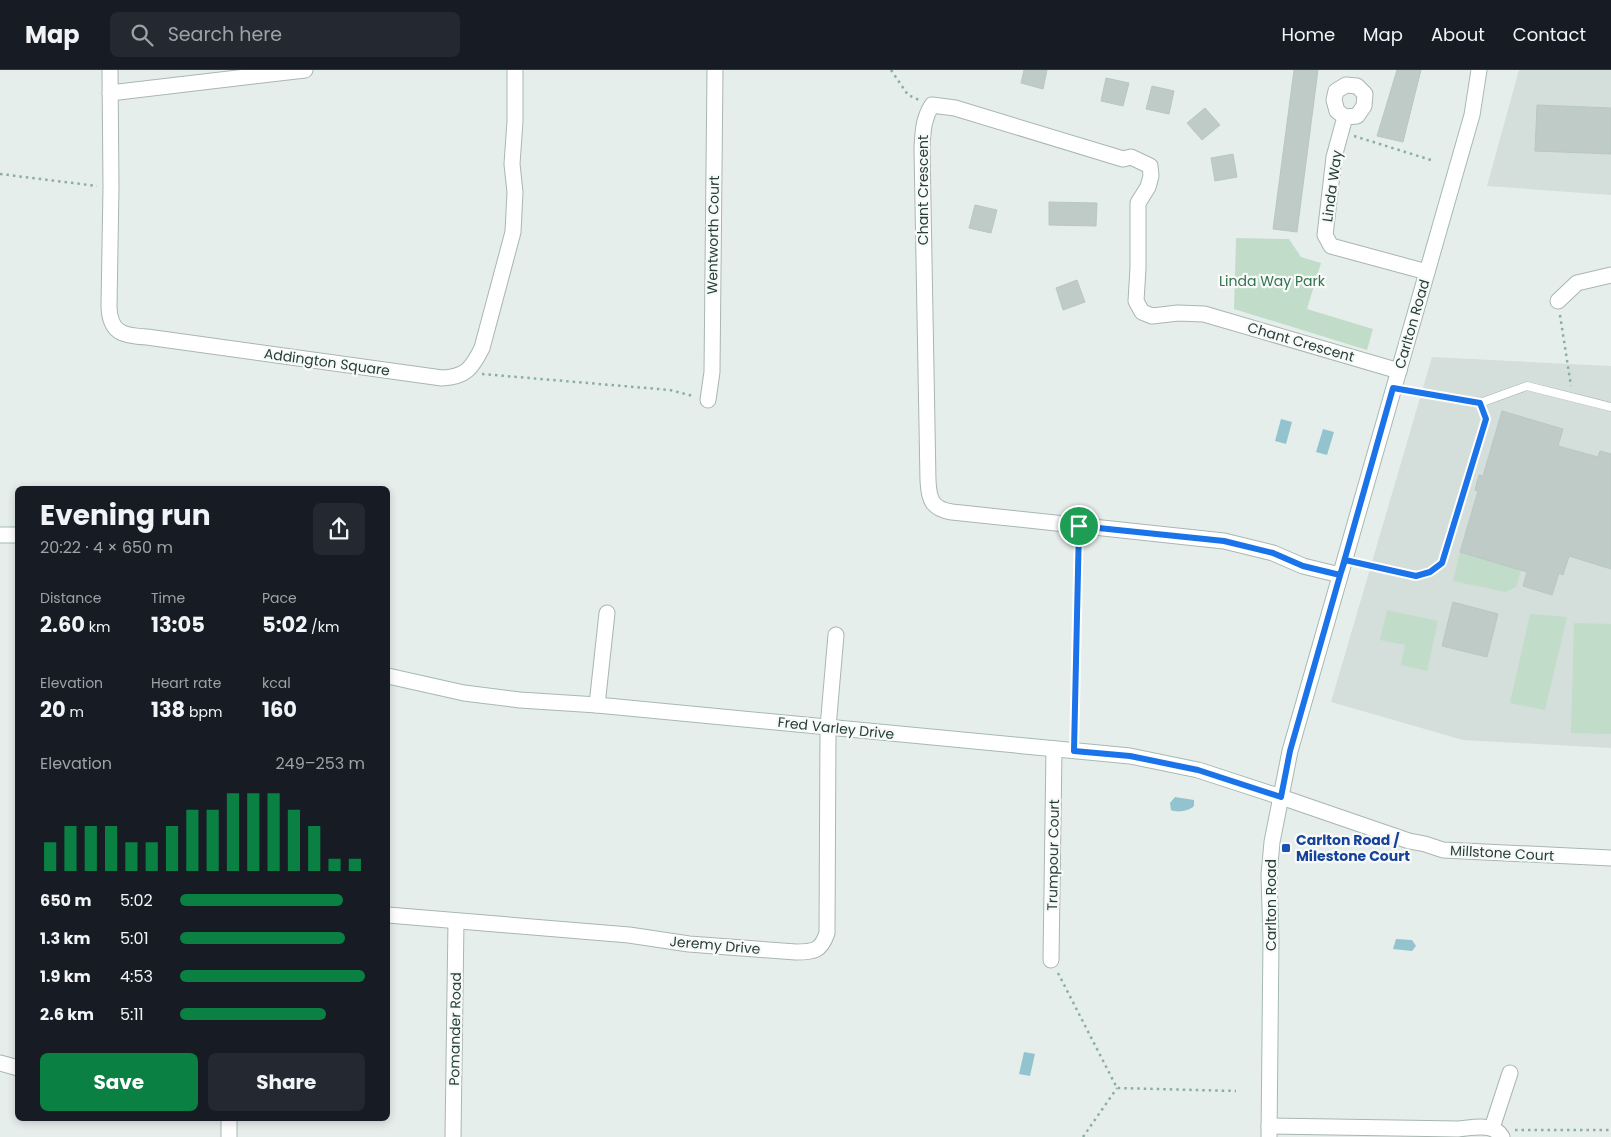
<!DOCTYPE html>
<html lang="en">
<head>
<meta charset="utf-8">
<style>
  :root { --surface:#171b24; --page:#242831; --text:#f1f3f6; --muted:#9ea1a6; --line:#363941; --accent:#0b8043 }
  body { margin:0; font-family:Poppins,sans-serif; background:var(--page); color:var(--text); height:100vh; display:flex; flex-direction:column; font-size:19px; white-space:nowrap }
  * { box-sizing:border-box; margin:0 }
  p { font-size:16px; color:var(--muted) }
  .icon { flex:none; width:28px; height:28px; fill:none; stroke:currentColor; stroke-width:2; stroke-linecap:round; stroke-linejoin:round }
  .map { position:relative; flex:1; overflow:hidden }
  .drawer { position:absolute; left:15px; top:416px; width:375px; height:635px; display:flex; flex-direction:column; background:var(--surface); border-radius:8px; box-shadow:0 2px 8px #0003 }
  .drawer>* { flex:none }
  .pin { position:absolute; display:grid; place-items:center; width:42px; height:42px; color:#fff; margin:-21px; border:2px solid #fff; border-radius:50%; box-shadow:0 1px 5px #0007 }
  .round { display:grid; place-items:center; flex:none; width:52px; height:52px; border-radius:8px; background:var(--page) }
  .headline { display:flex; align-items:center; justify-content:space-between; height:85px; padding:0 25px }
  h1 { font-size:28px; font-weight:700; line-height:38px }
  .stats { display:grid; grid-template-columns:repeat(3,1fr); gap:8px; height:85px; padding:5px 25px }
  .stats div { display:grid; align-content:center }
  .stats b { font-size:21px; font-weight:700 }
  .stats small { font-size:14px; font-weight:400 }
  .stats p { font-size:14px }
  .chart { height:140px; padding:10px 25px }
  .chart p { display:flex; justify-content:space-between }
  .chart svg { width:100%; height:90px; margin-top:5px; stroke:var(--accent); stroke-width:6 }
  .button { display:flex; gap:10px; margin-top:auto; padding:10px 25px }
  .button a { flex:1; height:58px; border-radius:8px; background:var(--accent); color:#fff; font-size:20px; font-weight:700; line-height:58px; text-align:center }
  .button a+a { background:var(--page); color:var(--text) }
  ul { padding:0 25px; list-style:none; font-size:16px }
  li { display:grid; grid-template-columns:80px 60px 1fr; align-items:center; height:38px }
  li i { height:12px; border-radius:6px; background:var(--accent) }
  header { display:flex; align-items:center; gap:30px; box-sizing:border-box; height:70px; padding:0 25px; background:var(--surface); border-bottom:1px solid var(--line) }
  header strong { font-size:24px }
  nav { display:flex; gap:28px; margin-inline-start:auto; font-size:18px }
  .search { width:350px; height:45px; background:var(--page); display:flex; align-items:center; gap:12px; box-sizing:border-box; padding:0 18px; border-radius:8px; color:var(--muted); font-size:19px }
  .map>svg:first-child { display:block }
  .built { fill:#d4deda }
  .green { fill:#c1ddc9 }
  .water { fill:#92c3ce }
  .building { fill:#becbc7; stroke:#b9c7c2 }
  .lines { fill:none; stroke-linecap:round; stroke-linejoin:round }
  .lane-casing { stroke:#a9b6b2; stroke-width:9 }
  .street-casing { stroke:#a9b6b2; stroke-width:17 }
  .secondary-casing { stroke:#a5b9b2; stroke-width:17 }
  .path { stroke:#89afa4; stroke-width:2.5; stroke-dasharray:2.5 4; stroke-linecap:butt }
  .lane { stroke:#fff; stroke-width:8 }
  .street { stroke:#fff; stroke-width:15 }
  .secondary { stroke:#fff; stroke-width:15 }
  .route-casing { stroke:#fff; stroke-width:10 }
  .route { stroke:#1a73e8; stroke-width:6 }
  .transit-dot { fill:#1a4fb4; stroke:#f7faf8; stroke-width:2 }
  .labels { text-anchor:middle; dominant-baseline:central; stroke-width:4.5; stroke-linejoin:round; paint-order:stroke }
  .street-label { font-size:14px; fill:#263f39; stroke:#f7faf8 }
  .park-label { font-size:14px; fill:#32734e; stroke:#f7faf8 }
  .transit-label { font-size:14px; font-weight:bold; fill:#164399; stroke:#f7faf8; text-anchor:start }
</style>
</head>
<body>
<header>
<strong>Map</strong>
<div class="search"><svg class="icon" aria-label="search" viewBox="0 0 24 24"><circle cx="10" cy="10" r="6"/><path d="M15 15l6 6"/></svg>Search here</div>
<nav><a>Home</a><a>Map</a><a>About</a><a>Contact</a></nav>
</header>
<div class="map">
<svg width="1611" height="1067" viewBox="0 0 1611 1067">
  <rect width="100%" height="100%" fill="#e6eeeb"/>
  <!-- built -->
  <g class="built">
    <polygon points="1519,0 1611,0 1611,125 1487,116"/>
    <polygon points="1432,287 1611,296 1611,678 1463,670 1331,632"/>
  </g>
  <!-- green -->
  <g class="green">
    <polygon points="1236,168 1289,169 1301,187 1321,193 1307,239 1373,259 1367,280 1234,239"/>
    <polygon points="1460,482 1521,500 1516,517 1506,522 1453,511"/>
    <polygon points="1387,540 1438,551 1427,601 1401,595 1405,575 1380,570"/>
    <polygon points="1530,544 1567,547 1545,640 1510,633"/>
    <polygon points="1574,553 1611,554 1611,664 1571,663"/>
  </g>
  <!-- water -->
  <g class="water">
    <polygon points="1281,349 1292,352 1286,374 1275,371"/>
    <polygon points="1323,359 1334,362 1327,385 1316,382"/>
    <path d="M1175,727L1194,730V736C1189,741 1178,743 1171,740L1170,733Z"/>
    <polygon points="1396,869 1412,870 1416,876 1412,881 1393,879"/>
    <polygon points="1024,982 1035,984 1030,1006 1019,1004"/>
  </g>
  <!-- building -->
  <g class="building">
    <polygon points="1024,0 1047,0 1043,19 1021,13"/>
    <polygon points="1294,0 1318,0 1297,162 1273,159"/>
    <polygon points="1397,0 1421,0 1403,72 1377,66"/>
    <polygon points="1106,8 1129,13 1123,36 1101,31"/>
    <polygon points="1152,16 1174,21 1169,44 1146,39"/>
    <polygon points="1537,35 1611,38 1611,84 1535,81"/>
    <polygon points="1205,38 1220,55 1202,70 1187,53"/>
    <polygon points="1233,84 1237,107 1215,111 1211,88"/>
    <polygon points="1049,132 1097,133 1096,156 1049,155"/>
    <polygon points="975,135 997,140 991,163 969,158"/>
    <polygon points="1077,210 1085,232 1063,240 1056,218"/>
    <polygon points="1502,341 1563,359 1558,376 1598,387 1600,381 1611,384 1611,499 1569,486 1563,505 1559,503 1552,525 1523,516 1527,502 1460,482 1478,421 1475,420 1479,405 1483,406"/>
    <polygon points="1453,532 1498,544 1487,587 1442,576"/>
  </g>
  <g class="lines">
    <defs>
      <g id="lane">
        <polyline points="1480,333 1527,316 1611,337"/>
        <polyline points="1345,490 1416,506 1430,502 1442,493 1486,349 1480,333 1393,318"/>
      </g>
      <g id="street">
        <path d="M110,0L111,117L109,237C110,263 123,266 147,267L442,308C466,307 472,298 482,278L513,162L515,122L512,94L515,51V0"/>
        <polyline points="110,23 305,0"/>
        <polyline points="1345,47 1337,41 1334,30 1336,21 1346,15 1357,16 1365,24 1364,36 1357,46 1345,47 1334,87 1325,165 1331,176 1427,202"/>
        <polyline points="1558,231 1577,213 1611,205"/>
        <polyline points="708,330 712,302 715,0"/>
        <path d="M1340,505L1303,496L1273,483L1224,471L952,442C932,439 929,430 928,411L922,78C923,62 923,49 932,35L955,38L1123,89L1131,87L1150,96L1151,106L1148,117L1138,133V198L1136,231L1142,242L1152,246L1178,243L1204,244L1399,301"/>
        <polyline points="597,635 607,543"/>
        <polyline points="1281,727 1409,771 1425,774 1443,780 1611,788"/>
        <path d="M388,845L629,865L689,874L796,882C814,882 821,881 827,863L828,657L836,565"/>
        <polyline points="1051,890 1054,679"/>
        <polyline points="0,993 18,998"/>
        <path d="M1269,1056L1458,1059C1472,1058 1494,1052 1502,1067"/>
        <polyline points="1492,1058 1510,1003"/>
        <polyline points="229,1067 229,1049"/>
        <polyline points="453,1067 456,851"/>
      </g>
      <g id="secondary">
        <polyline points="0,465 18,465"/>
        <polyline points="388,606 464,623 520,630 597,635 1130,686 1198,700 1281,727"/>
        <polyline points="1269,1067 1271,869 1269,805 1272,772 1290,681 1472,45 1479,0"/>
      </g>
    </defs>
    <!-- lane casing -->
    <use href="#lane" class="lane-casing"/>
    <!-- street casing -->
    <use href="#street" class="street-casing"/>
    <!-- secondary casing -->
    <use href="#secondary" class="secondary-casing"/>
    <!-- path -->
    <g class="path">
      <polyline points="891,0 908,25 919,30"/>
      <polyline points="1354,66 1431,90"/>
      <polyline points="0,104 97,116"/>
      <polyline points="1560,245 1571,316"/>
      <polyline points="482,304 670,320 693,326"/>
      <polyline points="1074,667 1079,470"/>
      <polyline points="1058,903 1117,1018 1236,1021"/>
      <polyline points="1515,1060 1611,1060"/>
      <polyline points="1083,1067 1117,1018"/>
    </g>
    <!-- lane -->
    <use href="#lane" class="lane"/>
    <!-- street -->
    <use href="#street" class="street"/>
    <!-- secondary -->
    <use href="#secondary" class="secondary"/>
  </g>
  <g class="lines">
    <defs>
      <polyline id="route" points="1079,456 1074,681 1130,686 1198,700 1281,727 1290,681 1347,481 1393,318 1480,333 1486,349 1442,493 1430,502 1416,506 1345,490 1340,505 1303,496 1273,483 1224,471 1079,456"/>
    </defs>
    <!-- route casing -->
    <use href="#route" class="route-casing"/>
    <!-- route -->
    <use href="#route" class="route"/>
  </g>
  <!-- markers -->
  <rect class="transit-dot" x="1281" y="773" width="10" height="10" rx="2.5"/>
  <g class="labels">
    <!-- street labels -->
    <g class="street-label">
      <text transform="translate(1332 116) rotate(-82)">Linda Way</text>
      <text transform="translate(923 120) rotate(-90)">Chant Crescent</text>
      <text transform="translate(713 165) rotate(-89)">Wentworth Court</text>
      <text transform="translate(1412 254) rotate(-74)">Carlton Road</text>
      <text transform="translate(1301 272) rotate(16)">Chant Crescent</text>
      <text transform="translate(327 292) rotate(8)">Addington Square</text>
      <text transform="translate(836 658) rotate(6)">Fred Varley Drive</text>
      <text transform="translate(1502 783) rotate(3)">Millstone Court</text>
      <text transform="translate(1053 785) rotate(-89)">Trumpour Court</text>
      <text transform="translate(1271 835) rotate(-90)">Carlton Road</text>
      <text transform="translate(715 875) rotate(5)">Jeremy Drive</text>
      <text transform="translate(455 959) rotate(-89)">Pomander Road</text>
    </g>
    <!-- park labels -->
    <g class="park-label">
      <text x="1272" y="211">Linda Way Park</text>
    </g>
    <!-- transit labels -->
    <g class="transit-label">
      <text x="1296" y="770">Carlton Road /<tspan x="1296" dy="16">Milestone Court</tspan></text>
    </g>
  </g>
</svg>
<div class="pin" style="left:1079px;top:456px;background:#1e9e55"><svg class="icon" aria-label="arrive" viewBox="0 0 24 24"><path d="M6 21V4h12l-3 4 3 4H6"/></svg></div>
<section class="drawer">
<div class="headline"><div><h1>Evening run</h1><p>20:22 · 4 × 650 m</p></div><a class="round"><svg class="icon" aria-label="share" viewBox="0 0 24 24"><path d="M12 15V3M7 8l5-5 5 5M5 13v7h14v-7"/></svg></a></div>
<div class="stats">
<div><p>Distance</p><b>2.60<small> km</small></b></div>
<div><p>Time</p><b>13:05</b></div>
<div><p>Pace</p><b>5:02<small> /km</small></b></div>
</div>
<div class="stats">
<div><p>Elevation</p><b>20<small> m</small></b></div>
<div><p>Heart rate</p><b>138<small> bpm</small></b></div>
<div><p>kcal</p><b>160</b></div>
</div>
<div class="chart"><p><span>Elevation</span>249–253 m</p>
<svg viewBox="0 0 160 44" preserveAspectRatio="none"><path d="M5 44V30M15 44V22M25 44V22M35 44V22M45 44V30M55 44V30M65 44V22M75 44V14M85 44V14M95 44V6M105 44V6M115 44V6M125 44V14M135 44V22M145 44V38M155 44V38"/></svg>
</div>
<ul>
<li><b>650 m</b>5:02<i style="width:88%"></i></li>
<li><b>1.3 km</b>5:01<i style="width:89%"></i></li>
<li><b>1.9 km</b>4:53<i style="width:100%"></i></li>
<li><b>2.6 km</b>5:11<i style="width:79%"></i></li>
</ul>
<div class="button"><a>Save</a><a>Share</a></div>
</section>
</div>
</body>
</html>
